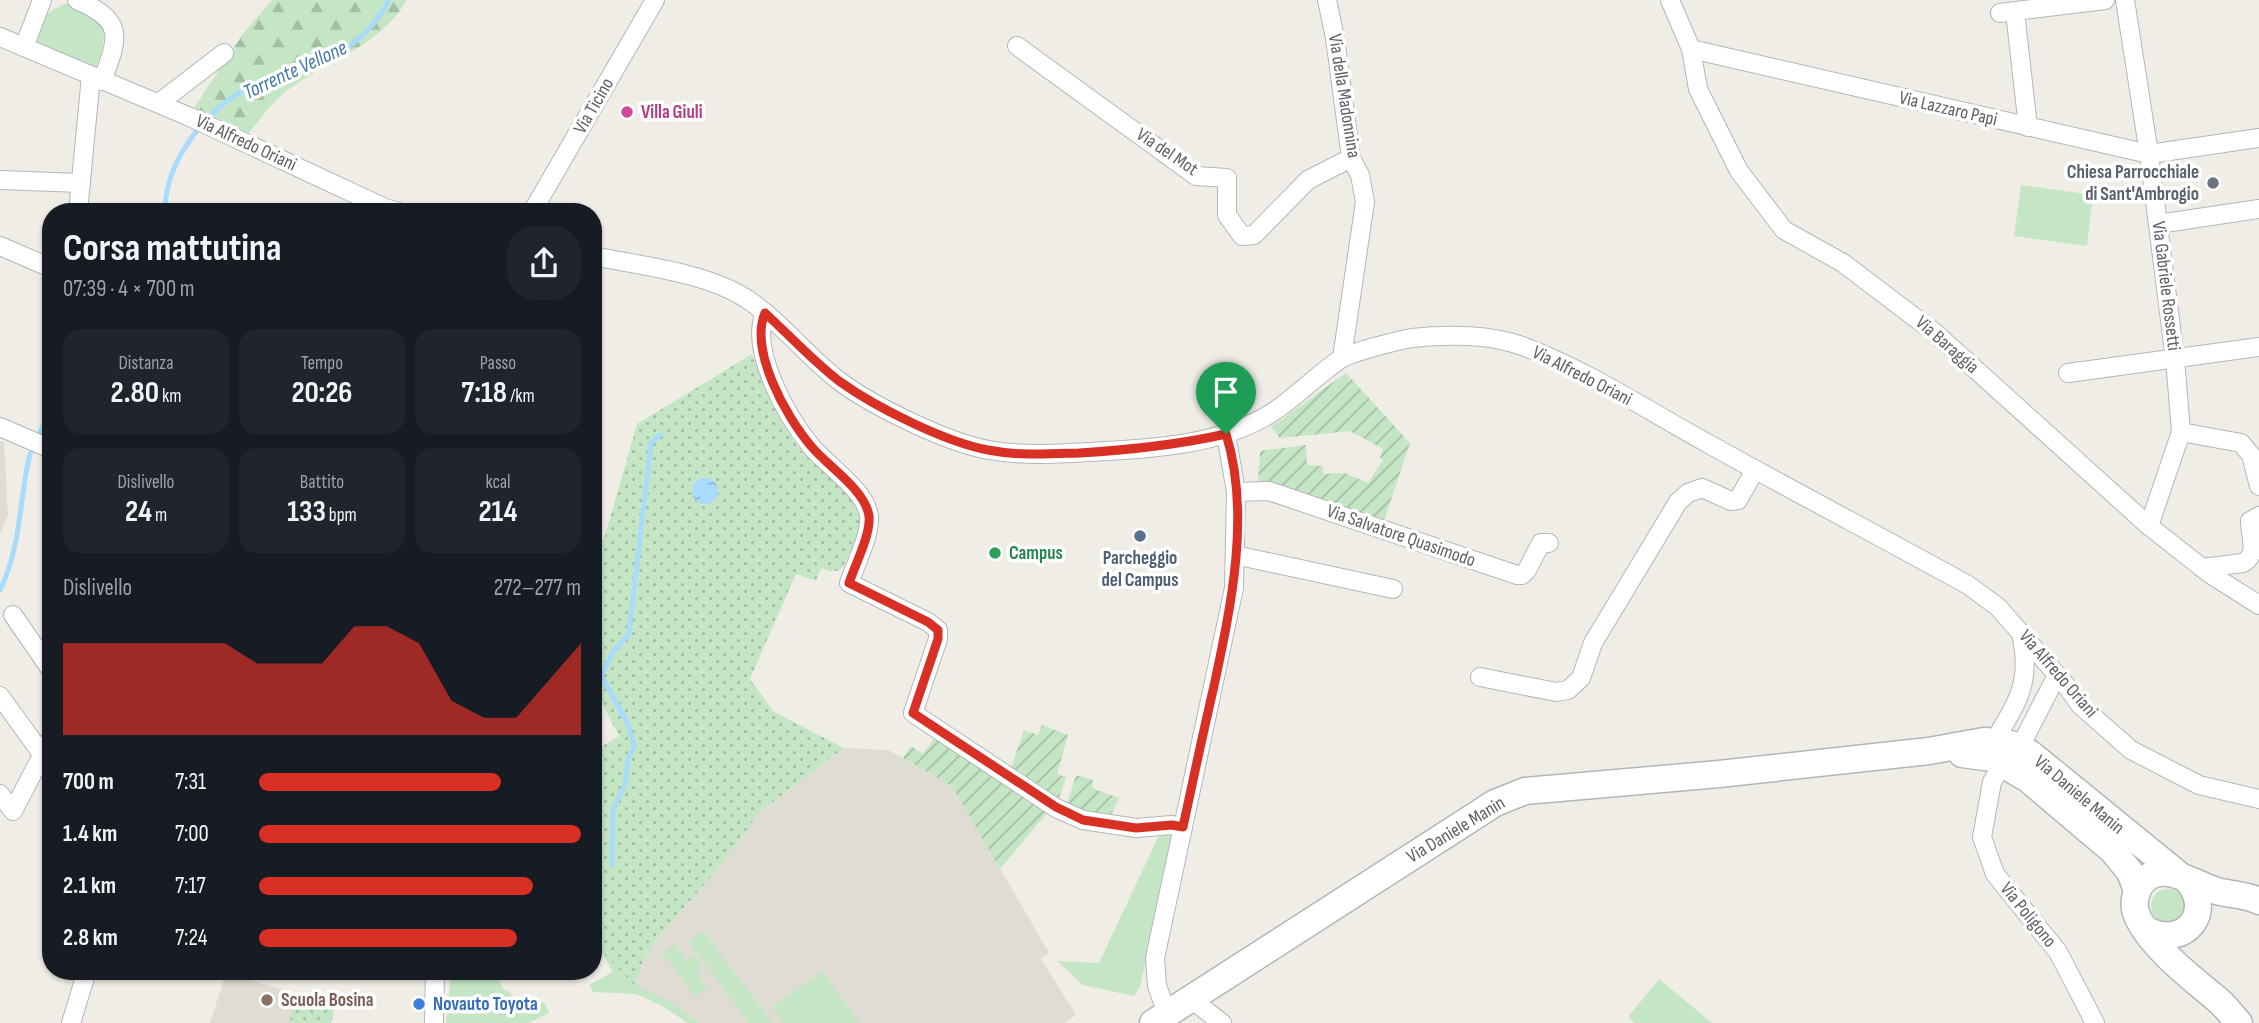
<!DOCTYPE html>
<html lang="it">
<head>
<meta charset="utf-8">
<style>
  :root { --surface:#171b24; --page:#20242c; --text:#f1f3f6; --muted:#9ea1a6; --accent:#d93025 }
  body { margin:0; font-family:"Sofia Sans Condensed",sans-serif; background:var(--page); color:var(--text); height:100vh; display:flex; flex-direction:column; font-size:26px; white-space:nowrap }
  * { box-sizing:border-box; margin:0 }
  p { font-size:23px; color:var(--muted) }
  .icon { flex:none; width:38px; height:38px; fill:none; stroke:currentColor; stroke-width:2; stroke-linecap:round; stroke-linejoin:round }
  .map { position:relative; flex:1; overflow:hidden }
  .details { position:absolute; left:42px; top:203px; width:560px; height:777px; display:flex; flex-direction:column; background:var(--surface); border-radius:28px; box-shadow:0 2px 5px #0004 }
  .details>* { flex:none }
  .pin { position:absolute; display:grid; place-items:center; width:60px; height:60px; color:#fff; margin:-72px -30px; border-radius:50% 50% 50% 0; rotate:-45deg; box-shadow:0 0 7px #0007 }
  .pin .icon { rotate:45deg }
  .round { display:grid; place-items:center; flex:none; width:74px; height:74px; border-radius:28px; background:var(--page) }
  .head { display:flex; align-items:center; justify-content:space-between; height:119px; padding:0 21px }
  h1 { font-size:38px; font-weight:700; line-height:52px }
  .stats { display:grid; grid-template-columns:repeat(3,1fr); gap:10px; height:119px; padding:7px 21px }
  .stats div { display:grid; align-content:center; border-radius:18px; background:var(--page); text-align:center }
  .stats b { font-size:30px; font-weight:700 }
  .stats small { font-size:19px; font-weight:400 }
  .stats p { font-size:19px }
  .chart { height:196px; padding:14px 21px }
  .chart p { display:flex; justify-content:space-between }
  .chart svg { width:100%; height:126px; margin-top:7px; fill:var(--accent); opacity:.7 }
  ul { padding:0 21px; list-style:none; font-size:23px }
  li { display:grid; grid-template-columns:112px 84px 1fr; align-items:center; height:52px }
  li i { height:18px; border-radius:9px; background:var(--accent) }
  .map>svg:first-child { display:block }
  .education { fill:#dfdcd4 }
  .grass { fill:#c5e6c4 }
  .forest { fill:url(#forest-firs) }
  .park { fill:url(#park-dots) }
  .garden { fill:url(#garden-furrows) }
  .water { fill:url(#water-ripples) }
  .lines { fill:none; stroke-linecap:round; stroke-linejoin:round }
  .stream { stroke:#a9dcfc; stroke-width:5 }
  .street-casing { stroke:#b3b7ba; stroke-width:20 }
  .secondary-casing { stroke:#b2b6ba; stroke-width:29 }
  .street { stroke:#fff; stroke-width:18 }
  .secondary { stroke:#fff; stroke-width:26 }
  .route-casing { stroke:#fff; stroke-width:14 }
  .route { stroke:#d93025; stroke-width:9 }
  .hotel-dot { fill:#d1479c; stroke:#fff; stroke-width:2.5 }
  .worship-dot { fill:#6b7280; stroke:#fff; stroke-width:2.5 }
  .service-dot { fill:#5c6f8a; stroke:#fff; stroke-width:2.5 }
  .leisure-dot { fill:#2e9e5b; stroke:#fff; stroke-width:2.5 }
  .education-dot { fill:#8d6e63; stroke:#fff; stroke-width:2.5 }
  .shop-dot { fill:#3f7fe0; stroke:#fff; stroke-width:2.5 }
  .labels { text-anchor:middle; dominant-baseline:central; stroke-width:7; stroke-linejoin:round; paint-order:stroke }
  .street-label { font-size:19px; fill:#5e6266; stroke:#fff }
  .hotel-label { font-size:19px; font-weight:bold; fill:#b23c85; stroke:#fff; text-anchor:start }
  .worship-label { font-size:19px; font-weight:bold; fill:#5b616d; stroke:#fff; text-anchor:end }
  .leisure-label { font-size:19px; font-weight:bold; fill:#27864d; stroke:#fff; text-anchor:start }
  .service-label { font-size:19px; font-weight:bold; fill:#4e5e75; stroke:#fff }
  .education-label { font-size:19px; font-weight:bold; fill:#785e54; stroke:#fff; text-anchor:start }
  .shop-label { font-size:19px; font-weight:bold; fill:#366cbe; stroke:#fff; text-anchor:start }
  .water-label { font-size:21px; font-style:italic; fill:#4278a6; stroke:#fff }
</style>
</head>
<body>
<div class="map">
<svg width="2259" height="1023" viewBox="0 0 2259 1023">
  <defs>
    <pattern id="forest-firs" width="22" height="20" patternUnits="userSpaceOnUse" patternTransform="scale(1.75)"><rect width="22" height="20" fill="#c5e6c4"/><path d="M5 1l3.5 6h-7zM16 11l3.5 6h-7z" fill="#a3bea3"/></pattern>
    <pattern id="park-dots" width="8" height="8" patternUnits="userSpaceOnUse" patternTransform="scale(1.75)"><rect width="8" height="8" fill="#c5e6c4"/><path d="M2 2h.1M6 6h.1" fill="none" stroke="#a3bea3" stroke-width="1.8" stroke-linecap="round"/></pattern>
    <pattern id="garden-furrows" width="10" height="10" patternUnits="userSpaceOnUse" patternTransform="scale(1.75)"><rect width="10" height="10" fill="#c5e6c4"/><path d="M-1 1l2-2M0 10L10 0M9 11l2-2" fill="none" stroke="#a3bea3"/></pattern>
    <pattern id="water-ripples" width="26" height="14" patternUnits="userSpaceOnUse" patternTransform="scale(1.75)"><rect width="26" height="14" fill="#a9dcfc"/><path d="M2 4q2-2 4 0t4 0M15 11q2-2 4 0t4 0" fill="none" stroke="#8db6d0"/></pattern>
  </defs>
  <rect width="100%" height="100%" fill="#efede6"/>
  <!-- education -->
  <g class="education">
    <polygon points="0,441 4,442 8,515 0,534"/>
    <polygon points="844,748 888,750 952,785 1049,953 1041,959 1076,1015 1064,1023 699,1023 672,1003 634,985 645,957 658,937 712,876 761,811"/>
    <polygon points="226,973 335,1005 331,1023 210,1023"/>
  </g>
  <!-- grass -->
  <g class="grass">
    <path d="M67,3L100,19C108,39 102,52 94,71L30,44C40,20 43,13 67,3Z"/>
    <polygon points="2021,185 2093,195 2087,246 2014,236"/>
    <polygon points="1161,831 1174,834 1140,987 1134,996 1082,985 1058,961 1099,963"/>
    <circle cx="2168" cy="906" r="17"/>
    <polygon points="593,896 658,937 645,957 634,984 672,1003 699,1023 688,1023 662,1006 636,994 593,992 589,985 613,972 593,938"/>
    <polygon points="703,931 772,1023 749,1023 689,942"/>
    <polygon points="674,944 687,961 694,956 703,968 696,973 707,988 695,997 663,953"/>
    <polygon points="451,971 493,971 504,990 509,991 522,1013 544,1002 549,1013 528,1023 446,1023"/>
    <polygon points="822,971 860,1023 784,1023 772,1008"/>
    <polygon points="1659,979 1712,1023 1635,1023 1628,1017"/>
  </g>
  <!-- forest -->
  <path class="forest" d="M272,0H407C381,45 332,58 292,87C274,99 261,118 248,134L194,108L243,34Z"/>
  <!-- park -->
  <g class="park">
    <path d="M752,354C761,384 784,431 805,455C817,468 853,495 858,510C865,528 850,550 843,567C836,574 830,571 821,568L816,581L796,574L750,679L774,712L844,748L761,811L712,876L658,937L645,957L634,985L602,951L593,931V752L619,736L593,686V538L604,539L637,424Z"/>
    <polygon points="298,994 335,1005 331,1023 289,1023"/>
  </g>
  <!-- garden -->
  <g class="garden">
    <polygon points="1346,373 1410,443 1382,527 1258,483 1260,451 1306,445 1307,465 1323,466 1323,474 1345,473 1368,483 1383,460 1380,458 1383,449 1350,431 1280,438 1271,427"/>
    <polygon points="1042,725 1068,735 1057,774 1066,777 1059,798 1056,801 1009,773 1024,730 1038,735"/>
    <polygon points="935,737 1051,808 1000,869 952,786 903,758 911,746 923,754"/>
    <polygon points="1076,775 1093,780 1092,788 1119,798 1108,822 1069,806 1068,801"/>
  </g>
  <!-- water -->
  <circle class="water" cx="705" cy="491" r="13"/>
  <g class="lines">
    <!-- stream -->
    <g class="stream">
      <path d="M165,212C165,190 172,169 183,151C201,119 233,91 268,79C278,76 289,74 299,71C337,59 371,36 389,0"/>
      <path d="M0,590C21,547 19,503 29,458C33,442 42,427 51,414"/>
      <polyline points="612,865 613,809 625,784 628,760 634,746 628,724 601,675 613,652 629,634 651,443 660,435"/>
    </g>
    <defs>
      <g id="street">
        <path d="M77,0C125,21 119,37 102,81"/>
        <polyline points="1327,0 1335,38 1351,158 1360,175 1365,202 1342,358"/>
        <polyline points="1670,0 1691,49 2149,154 2259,138"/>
        <polyline points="2125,0 2149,154 2175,359 2181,432 2149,526"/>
        <polyline points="2015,12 2028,127"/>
        <polyline points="2000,13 2105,0"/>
        <polyline points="0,37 190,117 385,208 399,212"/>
        <polyline points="1017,46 1196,176 1227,178 1227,215 1242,236 1254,235 1308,180 1351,158"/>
        <polyline points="24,47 42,0"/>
        <polyline points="1691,49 1698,89 1739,171 1784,230 1843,263 1934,332 2149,526 2210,574 2259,605"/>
        <polyline points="159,103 224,53"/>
        <polyline points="0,180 81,183"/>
        <polyline points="78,212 91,76"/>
        <polyline points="532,212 655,0"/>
        <polyline points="2158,224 2259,209"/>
        <polyline points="0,246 51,268"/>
        <path d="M593,256C641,266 705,272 747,299C781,322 806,355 838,380C872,406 948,443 989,450C1022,456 1055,454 1088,452C1150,449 1220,446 1273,412C1296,397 1316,376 1339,360C1351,352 1396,341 1412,338C1446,334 1492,334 1525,347C1588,371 1647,410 1707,443C1793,491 1881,537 1968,585L1998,607L2065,684L2080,705L2131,750L2199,785L2259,799"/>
        <path d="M765,313C749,350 787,417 811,446C827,466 866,490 869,516C871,534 855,565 849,583L928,622L938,630V639L913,713L1056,808L1083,820L1136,828L1172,825L1183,827"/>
        <polyline points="2068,373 2259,347"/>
        <polyline points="0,427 51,449"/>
        <polyline points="2181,432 2241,443 2251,455 2259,486"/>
        <polyline points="1236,492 1269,491 1517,575 1522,575 1527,570 1541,543 1549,543"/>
        <polyline points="1235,555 1393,589"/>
        <path d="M2202,568L2243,563C2259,554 2250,537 2250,521L2259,516"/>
        <polyline points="13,615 51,670"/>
        <path d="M2021,634C2032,681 2018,702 1994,741L2003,763L1992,782L1982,837L1995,874L2058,952L2095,1023"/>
        <polyline points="1480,677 1556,692 1568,690 1581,678 1593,643 1678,502 1688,493 1702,488 1731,501 1738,500 1755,470"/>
        <polyline points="0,696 42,754"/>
        <polyline points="2020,747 2057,675"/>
        <polyline points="0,794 13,811 51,738"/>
        <polyline points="1191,999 1222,1023"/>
        <polyline points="1167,1013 1157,986 1155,958 1234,588 1236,492 1226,434"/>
        <polyline points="71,1023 87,971"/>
        <polyline points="434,1023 435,971"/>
      </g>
      <g id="secondary">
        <polyline points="1962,754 1992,758 2028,779 2113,851 2130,872 2137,890"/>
        <path d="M2147,930C2185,950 2216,910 2186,879"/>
        <polyline points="1153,1023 1495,803 1525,791 1719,774 1929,751 1984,741 2007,743 2020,747 2032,755 2178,874"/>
        <path d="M2239,1023C2231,1014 2223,1003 2213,996C2188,975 2152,947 2138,918C2133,908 2134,897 2139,887C2158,856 2193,884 2217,891C2231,895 2245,894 2259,901"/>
      </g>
    </defs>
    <!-- street casing -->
    <use href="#street" class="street-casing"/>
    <!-- secondary casing -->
    <use href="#secondary" class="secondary-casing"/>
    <!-- street -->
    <use href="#street" class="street"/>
    <!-- secondary -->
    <use href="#secondary" class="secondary"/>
  </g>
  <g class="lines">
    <defs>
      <path id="route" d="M765,313C789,335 813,361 839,381C875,407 945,442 988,450C1018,456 1048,454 1079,453C1129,450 1177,445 1226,434C1251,514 1231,606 1214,686C1203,733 1193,780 1183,827L1172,825L1136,828L1083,820L1056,807L913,713L938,639V630L928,622L849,583C855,565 871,534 869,516C865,489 827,466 811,446C786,417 749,350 765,313Z"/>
    </defs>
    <!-- route casing -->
    <use href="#route" class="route-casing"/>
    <!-- route -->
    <use href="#route" class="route"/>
  </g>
  <!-- markers -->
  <circle class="hotel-dot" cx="627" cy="112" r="7"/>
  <circle class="worship-dot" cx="2213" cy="183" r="7"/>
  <circle class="service-dot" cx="1140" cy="536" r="7"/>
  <circle class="leisure-dot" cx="995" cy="553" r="7"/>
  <circle class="education-dot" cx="267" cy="1000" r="7"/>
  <circle class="shop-dot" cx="419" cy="1004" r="7"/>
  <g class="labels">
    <!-- street labels -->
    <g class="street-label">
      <text transform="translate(1344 96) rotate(81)">Via della Madonnina</text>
      <text transform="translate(594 106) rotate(-60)">Via Ticino</text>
      <text transform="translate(1948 109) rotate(13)">Via Lazzaro Papi</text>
      <text transform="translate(246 143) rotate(25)">Via Alfredo Oriani</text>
      <text transform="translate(1167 152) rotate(34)">Via del Mot</text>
      <text transform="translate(2166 286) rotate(83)">Via Gabriele Rossetti</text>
      <text transform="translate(1947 345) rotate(41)">Via Baraggia</text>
      <text transform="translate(1582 376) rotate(27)">Via Alfredo Oriani</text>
      <text transform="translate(1401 536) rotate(19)">Via Salvatore Quasimodo</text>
      <text transform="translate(2058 674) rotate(49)">Via Alfredo Oriani</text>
      <text transform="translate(2079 795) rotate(40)">Via Daniele Manin</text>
      <text transform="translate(1456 830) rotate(-31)">Via Daniele Manin</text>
      <text transform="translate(2028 915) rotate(51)">Via Poligono</text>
    </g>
    <!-- hotel labels -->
    <g class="hotel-label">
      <text x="641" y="112">Villa Giuli</text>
    </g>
    <!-- worship labels -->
    <g class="worship-label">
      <text x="2199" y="172">Chiesa Parrocchiale<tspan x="2199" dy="22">di Sant'Ambrogio</tspan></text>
    </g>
    <!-- leisure labels -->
    <g class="leisure-label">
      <text x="1009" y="553">Campus</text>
    </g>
    <!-- service labels -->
    <g class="service-label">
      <text x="1140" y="558">Parcheggio<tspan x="1140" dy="22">del Campus</tspan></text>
    </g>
    <!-- education labels -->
    <g class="education-label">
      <text x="281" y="1000">Scuola Bosina</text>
    </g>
    <!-- shop labels -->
    <g class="shop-label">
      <text x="433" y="1004">Novauto Toyota</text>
    </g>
    <!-- water labels -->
    <g class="water-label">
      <text transform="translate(295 70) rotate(-25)">Torrente Vellone</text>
    </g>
  </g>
</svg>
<div class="pin" style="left:1226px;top:434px;background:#1e9e55"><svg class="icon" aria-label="arrive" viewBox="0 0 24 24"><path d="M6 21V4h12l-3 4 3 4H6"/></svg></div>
<section class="details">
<div class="head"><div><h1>Corsa mattutina</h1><p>07:39 · 4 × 700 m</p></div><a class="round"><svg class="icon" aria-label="share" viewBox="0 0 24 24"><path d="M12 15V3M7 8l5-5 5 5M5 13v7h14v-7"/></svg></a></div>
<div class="stats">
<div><p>Distanza</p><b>2.80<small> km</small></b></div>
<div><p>Tempo</p><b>20:26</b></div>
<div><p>Passo</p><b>7:18<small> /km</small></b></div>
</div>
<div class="stats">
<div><p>Dislivello</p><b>24<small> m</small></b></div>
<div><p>Battito</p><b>133<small> bpm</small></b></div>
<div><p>kcal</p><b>214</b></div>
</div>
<div class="chart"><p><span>Dislivello</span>272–277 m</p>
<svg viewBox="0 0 160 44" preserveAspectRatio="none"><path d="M0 44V12L10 12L20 12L30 12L40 12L50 12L60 19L70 19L80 19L90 6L100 6L110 12L120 32L130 38L140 38L150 25L160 12V44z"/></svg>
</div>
<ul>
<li><b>700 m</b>7:31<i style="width:75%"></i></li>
<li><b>1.4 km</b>7:00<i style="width:100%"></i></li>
<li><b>2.1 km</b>7:17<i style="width:85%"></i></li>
<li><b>2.8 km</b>7:24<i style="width:80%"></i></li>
</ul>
</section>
</div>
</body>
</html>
